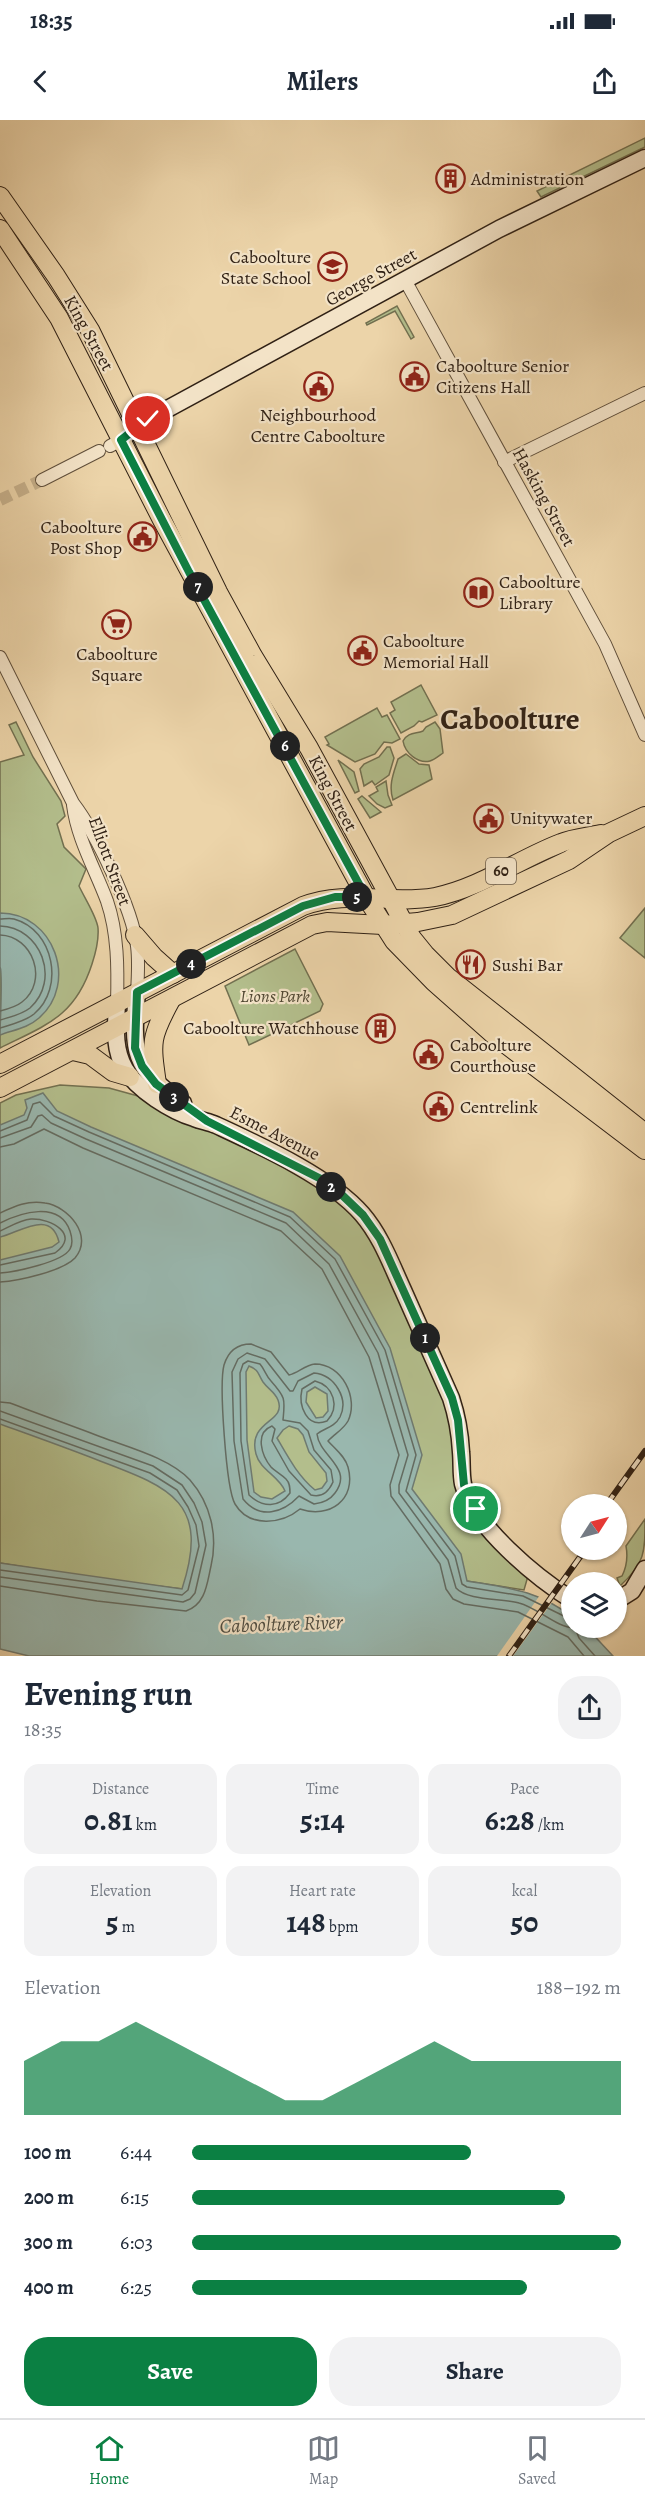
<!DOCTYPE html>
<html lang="en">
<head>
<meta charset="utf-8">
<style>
  :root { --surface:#fff; --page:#f2f2f3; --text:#1f2937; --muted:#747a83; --line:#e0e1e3; --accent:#0b8043 }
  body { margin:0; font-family:Alegreya,serif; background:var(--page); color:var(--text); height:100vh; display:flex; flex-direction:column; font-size:22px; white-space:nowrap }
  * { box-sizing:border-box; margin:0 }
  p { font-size:20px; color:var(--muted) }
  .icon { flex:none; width:33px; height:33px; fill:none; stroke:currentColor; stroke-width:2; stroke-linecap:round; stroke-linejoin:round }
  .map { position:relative; height:1536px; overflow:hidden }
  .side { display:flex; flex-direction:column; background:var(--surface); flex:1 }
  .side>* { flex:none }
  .needle { width:39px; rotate:54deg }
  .controls { position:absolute; left:561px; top:1374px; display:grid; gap:12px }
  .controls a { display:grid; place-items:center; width:66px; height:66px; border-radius:50%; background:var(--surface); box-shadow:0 2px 4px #0004; font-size:30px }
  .pin { position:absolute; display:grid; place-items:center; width:51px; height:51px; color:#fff; margin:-26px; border:3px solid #fff; border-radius:50%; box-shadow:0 2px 6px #0007 }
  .km { position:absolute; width:30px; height:30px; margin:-15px; border-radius:50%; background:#222; color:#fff; font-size:16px; line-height:30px; text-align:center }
  .round { display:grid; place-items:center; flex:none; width:63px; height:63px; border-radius:24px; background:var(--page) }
  .head { display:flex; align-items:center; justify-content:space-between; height:102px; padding:0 24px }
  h1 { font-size:33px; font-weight:700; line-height:45px }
  .figures { display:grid; grid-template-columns:repeat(3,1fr); gap:9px; height:102px; padding:6px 24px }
  .figures div { display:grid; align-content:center; border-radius:15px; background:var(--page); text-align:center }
  .figures b { font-size:30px; font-weight:700 }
  .figures small { font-size:16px; font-weight:400 }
  .figures p { font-size:16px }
  .chart { height:168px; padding:12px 24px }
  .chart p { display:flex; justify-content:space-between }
  .chart svg { width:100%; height:108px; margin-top:6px; fill:var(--accent); opacity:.7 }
  .primary-button { display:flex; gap:12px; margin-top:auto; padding:12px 24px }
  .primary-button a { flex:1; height:69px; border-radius:24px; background:var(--accent); color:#fff; font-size:24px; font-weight:700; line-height:69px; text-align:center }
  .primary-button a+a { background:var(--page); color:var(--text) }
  ul { padding:0 24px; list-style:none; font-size:20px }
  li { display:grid; grid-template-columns:96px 72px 1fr; align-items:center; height:45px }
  li i { height:15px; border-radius:8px; background:var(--accent) }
  .status { display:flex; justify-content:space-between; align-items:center; height:42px; padding:0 30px; background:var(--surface); direction:ltr }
  .status svg { height:16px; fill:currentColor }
  header { display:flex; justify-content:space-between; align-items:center; height:78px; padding:0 24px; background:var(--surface); font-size:27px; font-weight:700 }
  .tabs { display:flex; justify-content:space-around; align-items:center; height:84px; border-top:2px solid var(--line); background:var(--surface); font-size:16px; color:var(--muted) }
  .tabs a { display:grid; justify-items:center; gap:3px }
  .tabs .on { color:var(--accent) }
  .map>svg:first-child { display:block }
  .green { fill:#b3be8c; stroke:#727050; stroke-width:1.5 }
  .water { fill:#99b7ae; stroke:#6f7b71; stroke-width:1.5; fill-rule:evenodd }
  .pier { fill:#ecd4a9 }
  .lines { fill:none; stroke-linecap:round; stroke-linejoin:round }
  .shore { stroke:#646c62; stroke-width:1.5 }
  .street-tunnel { stroke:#c6b08b; stroke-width:12; stroke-dasharray:12 6; stroke-linecap:butt }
  .street-casing { stroke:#5f4e3a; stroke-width:14 }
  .secondary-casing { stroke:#302115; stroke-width:19 }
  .primary-casing { stroke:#302115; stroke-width:20 }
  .street { stroke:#f3e3c7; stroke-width:12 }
  .secondary { stroke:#f3e3c7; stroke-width:16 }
  .primary { stroke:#ecd4a9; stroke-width:18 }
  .rail-casing { stroke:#302115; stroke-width:6 }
  .rail { stroke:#f3e3c7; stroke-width:4; stroke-dasharray:11; stroke-linecap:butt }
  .route-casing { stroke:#fff; stroke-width:12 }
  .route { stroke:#0b8043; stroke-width:8 }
  .labels { text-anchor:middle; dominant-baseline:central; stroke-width:4.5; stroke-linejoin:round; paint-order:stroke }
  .shield { fill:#f3e3c7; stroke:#6a5b4a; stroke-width:1.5 }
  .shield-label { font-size:16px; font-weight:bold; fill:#302115 }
  .poi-label { font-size:18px; fill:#302115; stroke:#f3e3c7; text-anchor:start }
  .street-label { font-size:18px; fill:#302115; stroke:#f3e3c7 }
  .park-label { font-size:18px; font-style:italic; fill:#514833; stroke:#f3e3c7 }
  .water-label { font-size:20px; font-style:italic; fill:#504e43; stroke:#f3e3c7 }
  .town-label { font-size:30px; font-weight:bold; fill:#302115; stroke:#f3e3c7 }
</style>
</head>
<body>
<div class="status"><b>18:35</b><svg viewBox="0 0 49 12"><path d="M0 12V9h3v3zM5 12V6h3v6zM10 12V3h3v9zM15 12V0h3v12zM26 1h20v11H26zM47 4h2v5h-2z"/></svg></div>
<header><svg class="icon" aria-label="back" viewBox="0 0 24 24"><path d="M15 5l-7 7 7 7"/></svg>Milers<svg class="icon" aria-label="share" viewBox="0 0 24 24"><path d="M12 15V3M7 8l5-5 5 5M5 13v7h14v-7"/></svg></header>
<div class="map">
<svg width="645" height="1536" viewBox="0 0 645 1536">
  <rect width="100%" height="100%" fill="#ecd4a9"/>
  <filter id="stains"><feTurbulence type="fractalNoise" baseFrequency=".00333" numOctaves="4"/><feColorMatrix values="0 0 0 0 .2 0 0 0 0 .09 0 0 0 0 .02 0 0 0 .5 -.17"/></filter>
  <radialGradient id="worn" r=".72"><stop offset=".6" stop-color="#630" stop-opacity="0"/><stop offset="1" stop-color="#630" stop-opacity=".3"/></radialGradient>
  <!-- green -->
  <g class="green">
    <polygon points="645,18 645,27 541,77 537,71"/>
    <polygon points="397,186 414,217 411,219 395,191 367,205 366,203"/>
    <polygon points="421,565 437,595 422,602 419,601 414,606 401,613 390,593 395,590 391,582"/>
    <polygon points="377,588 382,597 387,595 400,619 392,623 384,622 375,634 355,642 327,625 329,624 325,617"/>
    <path d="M16,602L33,637L61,681L65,696L57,704L64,727L86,749L79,766C84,777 97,797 98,808C99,821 96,832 92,844C75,897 46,905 0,928V642L24,635L9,605Z"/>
    <path d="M435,602L440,609L443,633C440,635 434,640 430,641C418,644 405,633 403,621C408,612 416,614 423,611L426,607Z"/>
    <polygon points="387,627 390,627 394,638 389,655 375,665 372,661 364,666 360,649 364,644 379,637"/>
    <path d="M406,634L419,644L429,645L432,659L393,680C388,665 394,652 398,639Z"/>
    <polygon points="338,640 354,652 359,671 355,673"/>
    <polygon points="386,661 388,675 392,685 385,688 377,684 369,676 378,671 376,667"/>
    <polygon points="362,676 381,692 370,698 358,679"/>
    <polygon points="645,788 645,838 620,818"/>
    <polygon points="295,829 323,884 320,891 249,925 225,866"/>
    <polygon points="60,965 109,968 138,976 196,1008 208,1001 229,1011 363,1095 451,1278 464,1365 530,1449 524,1470 467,1461 217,1473 99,1459 0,1443 0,983 16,975"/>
    <path d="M645,1399C645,1433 645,1443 620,1466L617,1458L622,1456C627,1446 628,1437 626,1426Z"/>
  </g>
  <!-- water -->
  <g class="water">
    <path d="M0,793C54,793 79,863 39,898C28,908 13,910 0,915C0,903 3,852 0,847Z"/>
    <path d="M43,973L57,991L91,1007L293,1092L340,1136L390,1228L422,1335L412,1369L461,1434L467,1461C509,1468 537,1470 571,1496L572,1508H587L613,1536H29L0,1529V1443L182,1469C210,1383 172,1368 100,1341C67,1328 33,1316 0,1304V1140L52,1127L59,1122C51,1088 19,1113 0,1117V1005L24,995L27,988L25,980ZM249,1246C259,1250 258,1254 263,1262C268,1269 275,1272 278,1280C287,1303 247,1300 256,1334C260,1350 279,1356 285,1371L272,1379L261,1377L254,1372L247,1320L246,1252ZM315,1267L327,1274L328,1291L323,1297L316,1298L306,1282L307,1272ZM289,1306L298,1309L303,1315L309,1332L326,1353L327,1361L322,1368L315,1370C298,1356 288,1337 277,1318L283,1310Z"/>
  </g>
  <!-- pier -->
  <polygon class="pier" points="540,1475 553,1481 513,1536 497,1536"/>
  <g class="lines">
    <!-- shore -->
    <g class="shore">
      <path d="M0,799C4,799 10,798 14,799C54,810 65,868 34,894C24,902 12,904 0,908"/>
      <path d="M0,806C41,807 61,860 30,888C21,895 10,897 0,900"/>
      <path d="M0,815C33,816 49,861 22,882C16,887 8,889 0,891"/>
      <polyline points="0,1011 27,1000 33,984 40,982 54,996 89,1012 290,1097 335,1139 385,1230 416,1335 406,1371 455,1436 462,1464 467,1467 523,1476 572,1500"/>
      <path d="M0,1018L31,1007L38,996L42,995L51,1003L86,1019L286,1103L329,1144L378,1233L408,1335L399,1365V1373L448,1440L456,1468C468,1481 502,1478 519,1483C538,1488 557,1508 575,1508L579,1518L595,1536"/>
      <polyline points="0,1027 14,1024 44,1009 83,1028 281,1111 322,1149 369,1237 399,1335 390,1365 391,1376 440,1444 446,1469 453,1479 464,1484 518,1492 568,1517 584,1536"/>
      <path d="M0,1093C15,1086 28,1080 45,1083C68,1086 94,1116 75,1138C63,1151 18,1161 0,1162"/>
      <path d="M0,1103C20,1093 59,1080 70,1111C72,1117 73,1124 70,1129C63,1142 15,1152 0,1153"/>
      <path d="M0,1111C9,1107 20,1100 31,1099C51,1098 81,1115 55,1133L0,1145"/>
      <path d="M251,1224L271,1232L289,1255C298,1253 305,1245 315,1244C342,1244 359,1278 348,1301C343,1310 334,1314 328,1321C335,1329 345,1336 348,1347C357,1380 329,1399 300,1389C282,1404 249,1408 235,1384C226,1368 219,1264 224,1245C228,1232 237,1224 251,1224Z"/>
      <path d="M247,1233L265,1239L290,1271H293L298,1261L314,1253C335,1255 349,1279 340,1297C334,1308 324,1308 317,1314C319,1336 354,1348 335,1373C330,1380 323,1383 314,1384L299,1376C283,1393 260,1400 243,1379L234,1321L232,1252L238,1239Z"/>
      <path d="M248,1241L260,1244C265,1250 266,1256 271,1261C286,1278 285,1279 283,1300L300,1303L308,1311L314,1330L331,1350L333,1362C329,1371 322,1378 311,1375L289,1351L272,1321L275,1309L272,1306C254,1313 262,1336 271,1347C276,1352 282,1355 286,1359C290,1363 290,1368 290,1373C279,1388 263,1388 249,1375L241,1321L240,1253L243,1244Z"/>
      <path d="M315,1261C334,1266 340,1287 327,1301C307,1309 298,1286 302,1269Z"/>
      <path d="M0,1282L10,1283C41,1295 73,1306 104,1318C131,1328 171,1339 190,1360C211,1384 218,1416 211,1446C207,1463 206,1484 186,1491L97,1481L0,1466"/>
      <polyline points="0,1291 153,1346 182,1365 194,1383 202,1402 206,1425 195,1473 190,1479 183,1482 0,1457"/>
      <polyline points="0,1299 150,1353 177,1370 188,1387 196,1405 199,1426 188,1470 182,1475 0,1450"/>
    </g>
    <!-- street-tunnel -->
    <polyline class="street-tunnel" points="0,380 42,360"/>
    <defs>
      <g id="street">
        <polyline points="405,160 605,524 645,615"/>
        <polyline points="110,326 121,320"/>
        <polyline points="504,342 645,273"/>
        <polyline points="42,360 99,331"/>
        <path d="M0,537L73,683C96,713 132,788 137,826C139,841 138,857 137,872"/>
        <path d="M73,685C77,718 95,749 107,781C118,813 118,849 117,883"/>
      </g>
      <g id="secondary">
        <polyline points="126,315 149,299 499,109 645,38"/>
        <path d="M137,872C132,931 132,948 183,983"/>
        <path d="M117,883C116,906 113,928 125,949C137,970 172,991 194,998C202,1001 209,1002 216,1005C261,1026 330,1057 362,1094C381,1116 391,1144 403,1170C419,1206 435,1242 451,1278C457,1296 460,1313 461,1332C462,1342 461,1354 463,1364C473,1406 537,1458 572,1480"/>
        <polyline points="616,1481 632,1471 645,1449"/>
      </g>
      <g id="primary">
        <polyline points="0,76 56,156 90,210 218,472 253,536 309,628 412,818 425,834 448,857 645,1013"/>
        <polyline points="0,109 59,198 162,400 366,777 394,821 434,862 495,916 645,1030"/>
        <polyline points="135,815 154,837 173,854"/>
        <polyline points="73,931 90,935 113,952 130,957"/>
        <path d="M0,944L303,786C347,769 390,785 435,777C480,768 519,739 561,723C573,718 588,717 601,714"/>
        <path d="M157,964C151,922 150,918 171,880"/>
        <polyline points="0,968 312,805 327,802 383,805 418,802 452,795 569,740 609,713 645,696"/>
      </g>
    </defs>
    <!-- street casing -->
    <use href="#street" class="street-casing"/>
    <!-- secondary casing -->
    <use href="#secondary" class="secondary-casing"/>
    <!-- primary casing -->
    <use href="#primary" class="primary-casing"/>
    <!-- street -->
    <use href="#street" class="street"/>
    <!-- secondary -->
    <use href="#secondary" class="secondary"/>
    <!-- primary -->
    <use href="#primary" class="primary"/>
    <defs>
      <g id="rail">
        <polyline points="607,1384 645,1331"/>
        <polyline points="509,1536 585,1430"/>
      </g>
    </defs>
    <!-- rail casing -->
    <use href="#rail" class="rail-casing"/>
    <!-- rail -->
    <use href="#rail" class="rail"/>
  </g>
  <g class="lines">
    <defs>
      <polyline id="route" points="148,299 121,320 189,452 366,777 335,777 303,786 137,872 135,928 142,946 156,964 207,1001 321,1059 341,1074 363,1095 380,1119 452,1278 458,1300 464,1365 476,1389"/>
    </defs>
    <!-- route casing -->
    <use href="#route" class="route-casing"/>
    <!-- route -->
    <use href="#route" class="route"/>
  </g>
  <!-- icons -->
  <defs>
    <symbol id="building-ring" viewBox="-11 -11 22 22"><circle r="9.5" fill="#f3e3c7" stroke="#8f2418" stroke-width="1.5"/><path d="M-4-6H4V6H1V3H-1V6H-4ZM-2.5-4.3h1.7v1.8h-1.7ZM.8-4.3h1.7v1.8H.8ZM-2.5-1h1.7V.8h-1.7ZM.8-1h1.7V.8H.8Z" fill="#8f2418"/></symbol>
    <symbol id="school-ring" viewBox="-11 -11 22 22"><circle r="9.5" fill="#f3e3c7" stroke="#8f2418" stroke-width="1.5"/><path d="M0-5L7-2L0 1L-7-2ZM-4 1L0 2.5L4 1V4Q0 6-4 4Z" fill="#8f2418"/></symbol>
    <symbol id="civic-ring" viewBox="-11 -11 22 22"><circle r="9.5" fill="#f3e3c7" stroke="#8f2418" stroke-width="1.5"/><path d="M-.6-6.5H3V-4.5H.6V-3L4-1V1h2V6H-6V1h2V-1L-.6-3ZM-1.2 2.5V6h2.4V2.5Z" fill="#8f2418"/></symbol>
    <symbol id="library-ring" viewBox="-11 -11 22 22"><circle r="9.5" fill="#f3e3c7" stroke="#8f2418" stroke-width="1.5"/><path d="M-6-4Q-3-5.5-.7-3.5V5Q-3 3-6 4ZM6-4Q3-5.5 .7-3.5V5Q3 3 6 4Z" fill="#8f2418"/></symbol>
    <symbol id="supermarket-ring" viewBox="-11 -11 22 22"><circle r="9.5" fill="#f3e3c7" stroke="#8f2418" stroke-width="1.5"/><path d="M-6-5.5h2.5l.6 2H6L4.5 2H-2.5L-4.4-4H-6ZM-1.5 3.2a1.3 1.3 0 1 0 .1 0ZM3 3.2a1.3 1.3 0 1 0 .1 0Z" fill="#8f2418"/></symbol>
    <symbol id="restaurant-ring" viewBox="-11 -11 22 22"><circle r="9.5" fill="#f3e3c7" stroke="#8f2418" stroke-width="1.5"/><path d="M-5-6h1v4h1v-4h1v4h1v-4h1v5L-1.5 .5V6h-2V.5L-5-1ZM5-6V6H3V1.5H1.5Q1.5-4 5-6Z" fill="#8f2418"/></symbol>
  </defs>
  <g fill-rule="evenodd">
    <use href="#building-ring" x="434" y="42" width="33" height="33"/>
    <use href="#school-ring" x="316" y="130" width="33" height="33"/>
    <use href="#civic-ring" x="398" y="240" width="33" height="33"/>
    <use href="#civic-ring" x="302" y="250" width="33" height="33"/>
    <use href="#civic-ring" x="126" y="400" width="33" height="33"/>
    <use href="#library-ring" x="462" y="456" width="33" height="33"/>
    <use href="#supermarket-ring" x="100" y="488" width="33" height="33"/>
    <use href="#civic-ring" x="346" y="514" width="33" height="33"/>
    <use href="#civic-ring" x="472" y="682" width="33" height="33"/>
    <use href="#restaurant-ring" x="454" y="828" width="33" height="33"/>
    <use href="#building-ring" x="364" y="892" width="33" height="33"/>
    <use href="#civic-ring" x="412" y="918" width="33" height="33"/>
    <use href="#civic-ring" x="422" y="970" width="33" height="33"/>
  </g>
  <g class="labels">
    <!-- shield labels -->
    <rect class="shield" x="486" y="738" width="30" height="26" rx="4.5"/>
    <g class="shield-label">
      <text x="501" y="751">60</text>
    </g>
    <!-- poi labels -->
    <g class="poi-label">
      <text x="471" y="59">Administration</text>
      <text x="311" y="137" text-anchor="end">Caboolture<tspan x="311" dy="21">State School</tspan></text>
      <text x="436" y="246">Caboolture Senior<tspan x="436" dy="21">Citizens Hall</tspan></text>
      <text x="318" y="295" text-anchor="middle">Neighbourhood<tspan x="318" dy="21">Centre Caboolture</tspan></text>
      <text x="122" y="407" text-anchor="end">Caboolture<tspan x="122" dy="21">Post Shop</tspan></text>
      <text x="499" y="462">Caboolture<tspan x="499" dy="21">Library</tspan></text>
      <text x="383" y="521">Caboolture<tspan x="383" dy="21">Memorial Hall</tspan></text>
      <text x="117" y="534" text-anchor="middle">Caboolture<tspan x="117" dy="21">Square</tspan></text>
      <text x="510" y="698">Unitywater</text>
      <text x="492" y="845">Sushi Bar</text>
      <text x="359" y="908" text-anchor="end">Caboolture Watchhouse</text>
      <text x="450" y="925">Caboolture<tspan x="450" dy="21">Courthouse</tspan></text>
      <text x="460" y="987">Centrelink</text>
    </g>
    <!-- street labels -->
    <g class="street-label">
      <text transform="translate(371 157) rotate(-29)">George Street</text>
      <text transform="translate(89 213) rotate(61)">King Street</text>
      <text transform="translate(544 377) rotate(61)">Hasking Street</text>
      <text transform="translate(333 673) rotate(62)">King Street</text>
      <text transform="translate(110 741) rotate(70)">Elliott Street</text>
      <text transform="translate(275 1013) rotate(27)">Esme Avenue</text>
    </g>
    <!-- park labels -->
    <g class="park-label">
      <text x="275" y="876">Lions Park</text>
    </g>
    <!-- water labels -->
    <g class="water-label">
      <text transform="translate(281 1504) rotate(-2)">Caboolture River</text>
    </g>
    <!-- town labels -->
    <g class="town-label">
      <text x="510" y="599">Caboolture</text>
    </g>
  </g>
  <rect width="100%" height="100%" filter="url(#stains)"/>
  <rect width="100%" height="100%" fill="url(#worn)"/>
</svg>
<div class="controls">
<a><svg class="needle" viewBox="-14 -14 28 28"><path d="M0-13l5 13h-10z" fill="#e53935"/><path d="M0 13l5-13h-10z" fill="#747a83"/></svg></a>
<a><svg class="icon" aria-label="layers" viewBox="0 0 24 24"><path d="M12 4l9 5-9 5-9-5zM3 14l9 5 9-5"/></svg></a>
</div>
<div class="pin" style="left:476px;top:1389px;background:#1e9e55"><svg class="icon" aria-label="arrive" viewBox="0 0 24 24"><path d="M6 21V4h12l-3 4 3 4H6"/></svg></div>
<div class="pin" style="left:148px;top:299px;background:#d93025"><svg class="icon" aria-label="check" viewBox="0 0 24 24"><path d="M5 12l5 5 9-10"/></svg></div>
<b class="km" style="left:425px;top:1218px">1</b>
<b class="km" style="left:331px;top:1067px">2</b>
<b class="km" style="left:174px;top:977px">3</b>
<b class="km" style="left:191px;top:844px">4</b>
<b class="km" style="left:357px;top:777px">5</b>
<b class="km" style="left:285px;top:626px">6</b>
<b class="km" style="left:198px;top:467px">7</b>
</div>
<section class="side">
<div class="head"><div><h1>Evening run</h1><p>18:35</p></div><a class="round"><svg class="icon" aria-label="share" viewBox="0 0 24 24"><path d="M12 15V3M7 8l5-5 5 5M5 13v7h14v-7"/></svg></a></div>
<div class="figures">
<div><p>Distance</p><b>0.81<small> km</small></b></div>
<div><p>Time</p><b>5:14</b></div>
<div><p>Pace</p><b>6:28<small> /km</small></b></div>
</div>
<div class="figures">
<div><p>Elevation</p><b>5<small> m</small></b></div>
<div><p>Heart rate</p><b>148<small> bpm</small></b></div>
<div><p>kcal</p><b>50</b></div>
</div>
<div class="chart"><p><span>Elevation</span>188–192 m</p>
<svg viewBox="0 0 160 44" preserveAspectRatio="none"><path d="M0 44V22L10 14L20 14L30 6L40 14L50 22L60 30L70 38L80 38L90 30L100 22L110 14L120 22L130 22L140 22L150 22L160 22V44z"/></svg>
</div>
<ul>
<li><b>100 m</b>6:44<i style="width:65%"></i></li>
<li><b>200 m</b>6:15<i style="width:87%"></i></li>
<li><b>300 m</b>6:03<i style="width:100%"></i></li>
<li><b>400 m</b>6:25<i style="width:78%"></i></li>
</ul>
<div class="primary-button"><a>Save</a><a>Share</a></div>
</section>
<nav class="tabs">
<a class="on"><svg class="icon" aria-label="home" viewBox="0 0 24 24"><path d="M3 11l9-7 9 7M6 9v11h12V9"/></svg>Home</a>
<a><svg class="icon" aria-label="map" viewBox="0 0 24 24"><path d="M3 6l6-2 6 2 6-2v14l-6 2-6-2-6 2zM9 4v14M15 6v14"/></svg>Map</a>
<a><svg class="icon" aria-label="saved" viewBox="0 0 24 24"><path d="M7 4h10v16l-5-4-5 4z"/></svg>Saved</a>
</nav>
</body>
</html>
